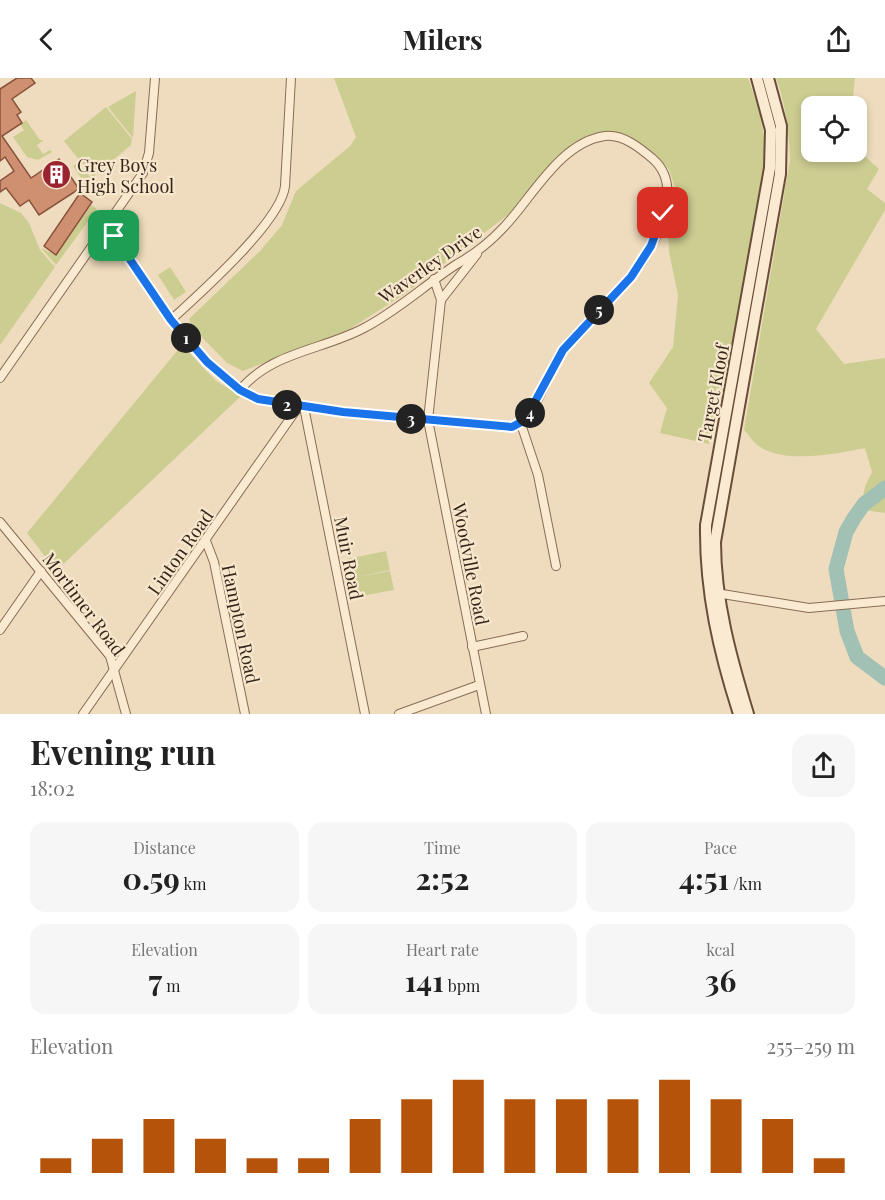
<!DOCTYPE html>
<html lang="en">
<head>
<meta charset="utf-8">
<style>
  :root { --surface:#fff; --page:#f6f6f6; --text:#222; --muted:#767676; --accent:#b45309 }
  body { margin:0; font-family:"Playfair Display",serif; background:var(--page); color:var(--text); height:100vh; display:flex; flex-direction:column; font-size:22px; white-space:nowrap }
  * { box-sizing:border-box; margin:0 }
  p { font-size:20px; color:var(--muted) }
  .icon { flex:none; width:33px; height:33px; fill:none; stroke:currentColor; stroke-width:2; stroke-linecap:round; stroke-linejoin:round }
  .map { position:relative; height:636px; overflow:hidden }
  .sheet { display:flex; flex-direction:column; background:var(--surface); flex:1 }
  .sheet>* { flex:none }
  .controls { position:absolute; left:801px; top:18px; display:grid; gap:12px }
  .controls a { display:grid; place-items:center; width:66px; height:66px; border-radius:12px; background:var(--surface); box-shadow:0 3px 9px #0003; font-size:30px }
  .pin { position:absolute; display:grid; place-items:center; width:51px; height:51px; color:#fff; margin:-26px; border-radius:12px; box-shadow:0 3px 9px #0006 }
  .km { position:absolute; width:30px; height:30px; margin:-15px; border-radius:50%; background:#222; color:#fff; font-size:16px; line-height:30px; text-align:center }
  .round { display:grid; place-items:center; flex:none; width:63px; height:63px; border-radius:18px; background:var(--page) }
  .head { display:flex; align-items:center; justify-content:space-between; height:102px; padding:0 30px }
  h1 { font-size:33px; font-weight:700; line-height:45px }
  .stats { display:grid; grid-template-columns:repeat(3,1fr); gap:9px; height:102px; padding:6px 30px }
  .stats div { display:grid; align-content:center; border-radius:15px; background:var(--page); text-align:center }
  .stats b { font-size:30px; font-weight:700 }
  .stats small { font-size:16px; font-weight:400 }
  .stats p { font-size:16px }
  .chart { height:168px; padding:12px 30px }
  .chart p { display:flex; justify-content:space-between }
  .chart svg { width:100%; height:108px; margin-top:6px; stroke:var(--accent); stroke-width:6 }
  header { display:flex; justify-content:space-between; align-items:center; height:78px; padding:0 30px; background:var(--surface); font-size:27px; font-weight:700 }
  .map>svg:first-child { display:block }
  .green { fill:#cccd91 }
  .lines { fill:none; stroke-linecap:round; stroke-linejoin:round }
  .river { stroke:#a1c1b4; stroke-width:15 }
  .building { fill:#cf9072; stroke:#88523b; stroke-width:1.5 }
  .street-casing { stroke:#886c56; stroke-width:10 }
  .secondary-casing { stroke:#6a4d39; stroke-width:14 }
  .street { stroke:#faead1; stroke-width:8 }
  .secondary { stroke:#faead1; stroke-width:10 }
  .route-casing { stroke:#fff; stroke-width:12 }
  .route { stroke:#1a73e8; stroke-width:8 }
  .labels { text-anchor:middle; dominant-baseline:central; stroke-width:4.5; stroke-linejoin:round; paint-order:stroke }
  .poi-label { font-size:18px; fill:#37261b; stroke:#f6e7cd; text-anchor:start }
  .street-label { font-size:18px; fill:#37261b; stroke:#f6e7cd }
</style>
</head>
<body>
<header><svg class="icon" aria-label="back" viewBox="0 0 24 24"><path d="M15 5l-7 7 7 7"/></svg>Milers<svg class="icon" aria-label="share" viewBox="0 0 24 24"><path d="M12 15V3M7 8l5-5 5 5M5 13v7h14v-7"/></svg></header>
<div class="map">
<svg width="885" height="636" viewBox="0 0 885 636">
  <rect width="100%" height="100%" fill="#efdcbe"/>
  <!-- green -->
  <g class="green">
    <polygon points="334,0 748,0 759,32 765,64 763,92 741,223 709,366 660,355 667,330 649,305 673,269 678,217 669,174 668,152 675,109 669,92 658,79 638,64 605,54 590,57 557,78 509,136 403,217 345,254 243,293 227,285 192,249 189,241 260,173 282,147 296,113 350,68 356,59"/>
    <path d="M776,0H855L852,28H812V74L857,71L879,91L867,111L885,125V132L816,251L844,286L885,280V435L870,433C858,420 865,408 872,394L865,370C836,376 781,387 756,366C752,362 748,356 744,352L790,82C789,53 786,28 776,0Z"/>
    <polygon points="136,13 133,60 108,29"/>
    <polygon points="106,29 132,61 131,67 93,99 64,63"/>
    <polygon points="26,42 40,62 44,62 37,67 43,76 50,72 52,74 38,82 27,79 13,59 24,52 20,46"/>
    <polygon points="79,84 91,100 109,112 104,119 84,104 73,88"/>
    <polygon points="0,125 21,135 29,145 40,172 55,189 0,267"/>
    <polygon points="91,127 97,131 56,187 41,170 56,177"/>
    <polygon points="170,189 186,214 174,222 158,197"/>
    <polygon points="182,267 216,303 241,318 56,493 27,455"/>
    <polygon points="386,473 390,492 357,499 390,493 394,512 355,519 347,481"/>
  </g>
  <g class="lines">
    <!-- river -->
    <polyline class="river" points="885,410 864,426 854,440 846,454 836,491 847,553 857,579 885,600"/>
  </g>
  <!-- building -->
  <g class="building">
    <polygon points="17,0 31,0 35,5 12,21 21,34 17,37 22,45 2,58 31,100 59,81 79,111 39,137 29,122 20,128 6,110 0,114 0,103 14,93 5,79 0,83 0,11"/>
    <polygon points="80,115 92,124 56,177 44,168"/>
  </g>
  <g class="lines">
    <defs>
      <g id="street">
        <path d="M108,148L171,242L207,284L240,312L258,321L343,334L512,349C537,342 547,292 563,272C583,246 610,225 631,199C653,171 687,111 653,81C640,70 623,56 605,58C560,64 532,120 503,150C489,165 475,176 457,186C426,206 397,233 364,250C323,272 271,274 240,312"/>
        <polyline points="434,201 441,222 428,342 486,636"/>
        <polyline points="441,222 477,176"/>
        <path d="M171,242C199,216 281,144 285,108L291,0"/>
        <polyline points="0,300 143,95 149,75 155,0"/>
        <polyline points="304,329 365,636"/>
        <polyline points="521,346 538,397 556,488"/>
        <polyline points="0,444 110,578 126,636"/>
        <polyline points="206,463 214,484 245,636"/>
        <polyline points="716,515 809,530 885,523"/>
        <polyline points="0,552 41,493"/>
        <polyline points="472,569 523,558"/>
        <polyline points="83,636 299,328"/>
        <polyline points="399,636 479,607"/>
      </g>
      <g id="secondary">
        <path d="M739,636C719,574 705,513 706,447L770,90L771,52L757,0"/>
        <path d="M748,636C731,580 715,523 715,464L780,96L781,48L768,0"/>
      </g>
    </defs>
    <!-- street casing -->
    <use href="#street" class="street-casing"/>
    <!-- secondary casing -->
    <use href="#secondary" class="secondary-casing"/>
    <!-- street -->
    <use href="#street" class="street"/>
    <!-- secondary -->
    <use href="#secondary" class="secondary"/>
  </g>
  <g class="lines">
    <defs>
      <polyline id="route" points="114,158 171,242 207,284 240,312 258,321 343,334 512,349 525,342 563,272 631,199 651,168 663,135"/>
    </defs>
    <!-- route casing -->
    <use href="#route" class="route-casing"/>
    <!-- route -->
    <use href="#route" class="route"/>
  </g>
  <!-- icons -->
  <defs>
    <symbol id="building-disc" viewBox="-11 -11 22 22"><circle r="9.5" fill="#992430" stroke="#f6e7cd"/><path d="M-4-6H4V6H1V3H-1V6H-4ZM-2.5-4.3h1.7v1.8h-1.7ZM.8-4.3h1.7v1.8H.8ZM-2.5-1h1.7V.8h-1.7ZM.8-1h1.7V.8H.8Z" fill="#fff"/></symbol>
  </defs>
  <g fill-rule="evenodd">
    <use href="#building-disc" x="40" y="80" width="33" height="33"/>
  </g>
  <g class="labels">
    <!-- poi labels -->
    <g class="poi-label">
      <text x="77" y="87">Grey Boys<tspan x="77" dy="21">High School</tspan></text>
    </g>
    <!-- street labels -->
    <g class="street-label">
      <text transform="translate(430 186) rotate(-35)">Waverley Drive</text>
      <text transform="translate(713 315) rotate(-79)">Target Kloof</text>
      <text transform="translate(180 474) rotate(-55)">Linton Road</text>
      <text transform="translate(349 480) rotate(79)">Muir Road</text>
      <text transform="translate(471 486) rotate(79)">Woodville Road</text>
      <text transform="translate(84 526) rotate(53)">Mortimer Road</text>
      <text transform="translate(241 546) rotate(78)">Hampton Road</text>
    </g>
  </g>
</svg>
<div class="controls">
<a><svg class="icon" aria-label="locate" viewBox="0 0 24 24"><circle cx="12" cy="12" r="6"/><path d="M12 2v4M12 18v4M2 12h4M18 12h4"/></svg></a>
</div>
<div class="pin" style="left:114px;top:158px;background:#1e9e55"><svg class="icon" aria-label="arrive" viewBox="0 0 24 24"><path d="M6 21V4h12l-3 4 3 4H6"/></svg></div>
<div class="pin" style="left:663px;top:135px;background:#d93025"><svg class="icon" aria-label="check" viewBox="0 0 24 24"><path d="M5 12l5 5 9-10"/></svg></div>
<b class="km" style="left:186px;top:260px">1</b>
<b class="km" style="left:287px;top:327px">2</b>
<b class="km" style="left:411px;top:341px">3</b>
<b class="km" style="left:530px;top:335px">4</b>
<b class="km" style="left:599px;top:232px">5</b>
</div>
<section class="sheet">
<div class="head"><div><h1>Evening run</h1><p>18:02</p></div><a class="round"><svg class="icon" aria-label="share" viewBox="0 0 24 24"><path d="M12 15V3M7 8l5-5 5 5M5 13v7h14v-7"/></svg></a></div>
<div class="stats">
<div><p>Distance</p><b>0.59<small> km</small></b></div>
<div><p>Time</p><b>2:52</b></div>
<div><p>Pace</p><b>4:51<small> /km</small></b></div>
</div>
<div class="stats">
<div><p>Elevation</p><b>7<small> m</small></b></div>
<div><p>Heart rate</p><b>141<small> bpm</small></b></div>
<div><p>kcal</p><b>36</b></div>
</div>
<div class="chart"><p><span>Elevation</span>255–259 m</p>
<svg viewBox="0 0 160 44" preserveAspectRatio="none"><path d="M5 44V38M15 44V30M25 44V22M35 44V30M45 44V38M55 44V38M65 44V22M75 44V14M85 44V6M95 44V14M105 44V14M115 44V14M125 44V6M135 44V14M145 44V22M155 44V38"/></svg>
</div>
</section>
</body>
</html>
